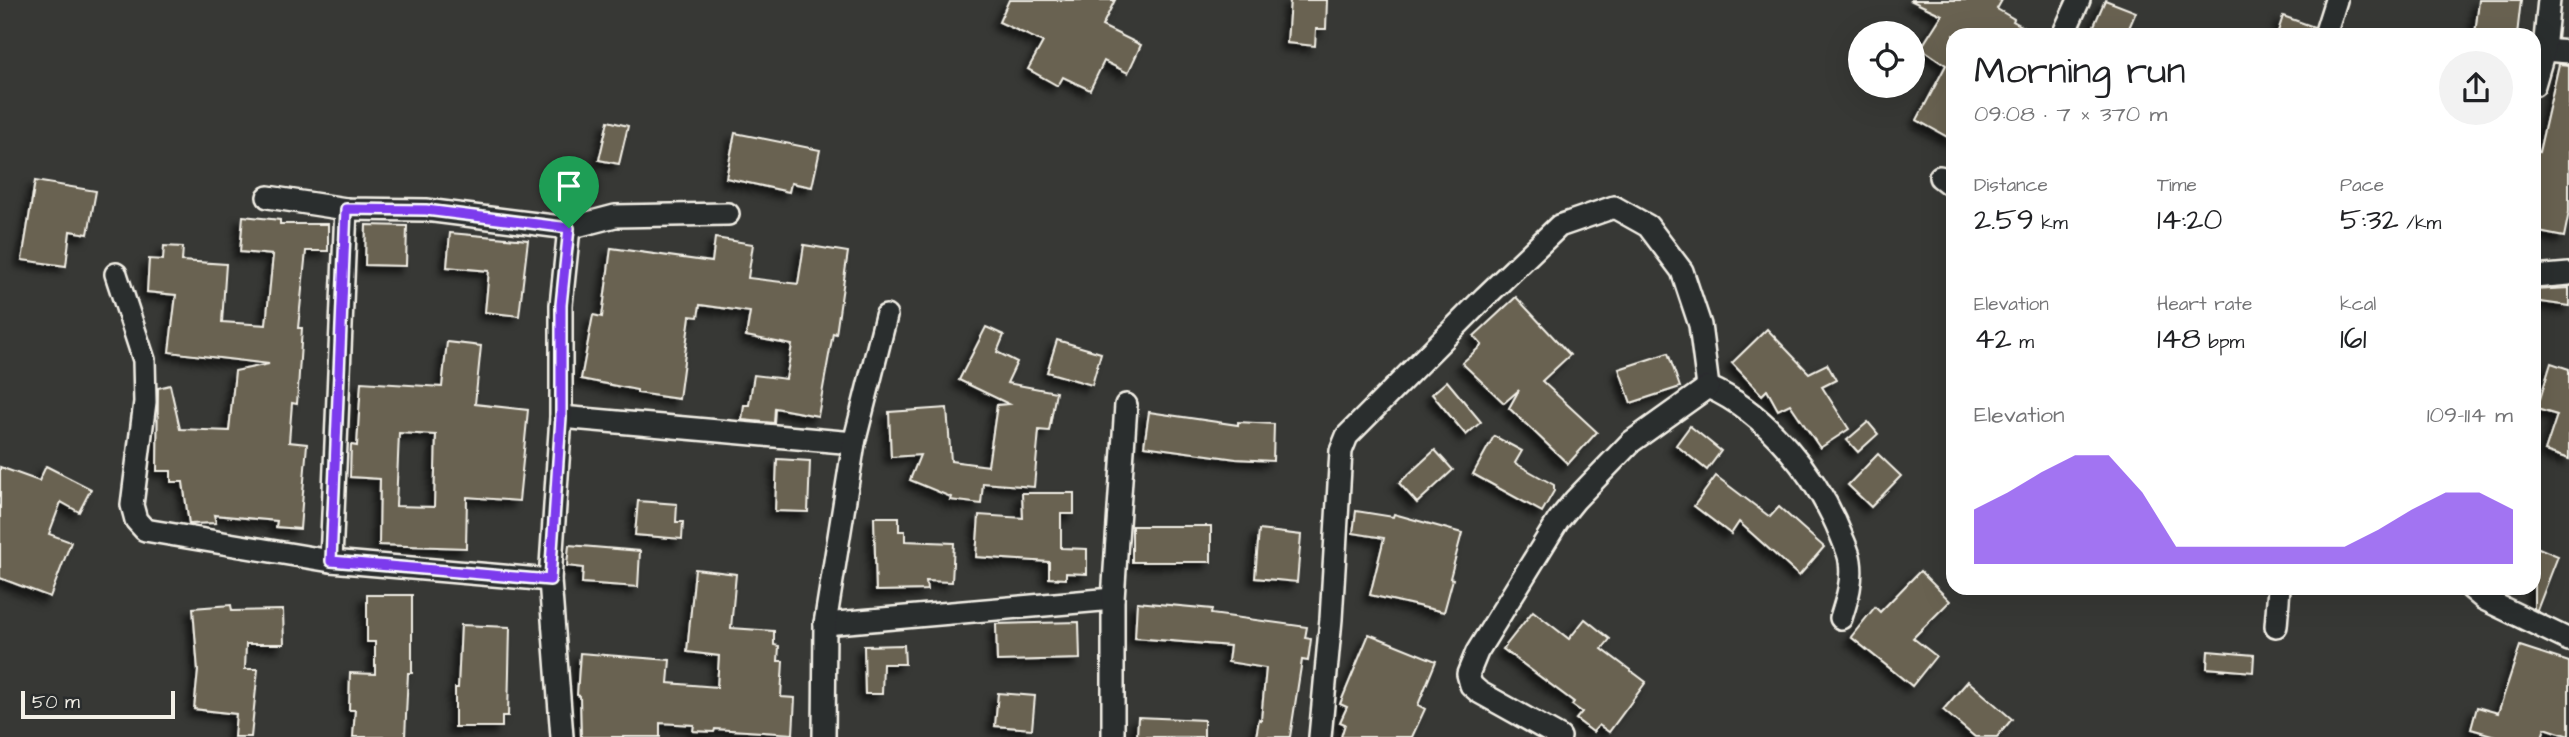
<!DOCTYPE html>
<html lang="en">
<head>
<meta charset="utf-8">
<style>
  :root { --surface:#fff; --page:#f2f2f2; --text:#202124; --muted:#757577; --accent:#7c3aed }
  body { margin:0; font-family:"Architects Daughter",sans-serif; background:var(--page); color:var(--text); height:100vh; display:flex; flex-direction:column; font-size:26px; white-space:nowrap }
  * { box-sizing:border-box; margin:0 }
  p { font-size:23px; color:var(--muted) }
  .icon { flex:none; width:38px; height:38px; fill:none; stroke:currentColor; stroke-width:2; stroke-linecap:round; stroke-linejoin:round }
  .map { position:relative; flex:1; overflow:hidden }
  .sheet { position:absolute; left:1946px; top:28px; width:595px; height:567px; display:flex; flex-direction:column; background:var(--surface); border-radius:21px; box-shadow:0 7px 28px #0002 }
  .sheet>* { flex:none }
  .buttons { position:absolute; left:1848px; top:21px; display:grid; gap:14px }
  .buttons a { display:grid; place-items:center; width:77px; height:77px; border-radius:50%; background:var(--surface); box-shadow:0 7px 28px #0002; font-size:35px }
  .scale { position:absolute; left:21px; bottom:18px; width:154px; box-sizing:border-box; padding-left:7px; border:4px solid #f4f1e8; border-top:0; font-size:19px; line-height:24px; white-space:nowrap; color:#f4f1e8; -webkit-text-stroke:5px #2a2d2e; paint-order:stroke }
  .pin { position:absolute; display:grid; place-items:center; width:60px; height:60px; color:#fff; margin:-72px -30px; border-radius:50% 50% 50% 0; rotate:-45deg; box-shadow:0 0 7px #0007 }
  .pin .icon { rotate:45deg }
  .round { display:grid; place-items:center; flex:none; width:74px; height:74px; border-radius:37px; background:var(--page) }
  .head { display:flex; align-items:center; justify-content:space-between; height:119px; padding:0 28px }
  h1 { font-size:38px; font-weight:600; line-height:52px }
  .metrics { display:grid; grid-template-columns:repeat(3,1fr); gap:10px; height:119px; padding:7px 28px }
  .metrics div { display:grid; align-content:center }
  .metrics b { font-size:30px; font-weight:600 }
  .metrics small { font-size:19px; font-weight:400 }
  .metrics p { font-size:19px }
  .chart { height:196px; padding:14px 28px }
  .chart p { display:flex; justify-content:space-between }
  .chart svg { width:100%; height:126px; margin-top:7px; fill:var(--accent); opacity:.7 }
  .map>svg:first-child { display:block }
  .building { fill:#696251; stroke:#f4f1e8; stroke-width:2; fill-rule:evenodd; filter:url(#shadow) }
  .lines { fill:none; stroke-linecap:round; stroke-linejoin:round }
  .minor-casing { stroke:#f4f1e8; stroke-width:26 }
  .minor { stroke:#2a2d2e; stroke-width:21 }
  .route-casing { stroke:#fff; stroke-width:14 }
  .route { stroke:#7c3aed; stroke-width:9 }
</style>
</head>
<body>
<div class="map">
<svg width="2569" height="737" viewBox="0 0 2569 737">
  <defs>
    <filter id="shadow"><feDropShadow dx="-6" dy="6" stdDeviation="3.5" flood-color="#0009"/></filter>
  </defs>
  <rect width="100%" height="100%" fill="#373835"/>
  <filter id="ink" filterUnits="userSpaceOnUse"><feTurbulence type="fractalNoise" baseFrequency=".0143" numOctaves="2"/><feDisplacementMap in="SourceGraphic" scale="14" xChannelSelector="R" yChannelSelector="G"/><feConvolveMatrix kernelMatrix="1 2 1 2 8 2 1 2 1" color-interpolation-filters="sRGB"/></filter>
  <g filter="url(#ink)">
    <!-- building -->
    <g class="building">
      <polygon points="1009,0 1115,0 1102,26 1141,45 1128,73 1104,61 1090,90 1063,77 1058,86 1028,69 1043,42 999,22"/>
      <polygon points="1290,0 1327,0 1326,29 1316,29 1315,46 1287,43"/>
      <polygon points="1910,0 2002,0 1997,9 2014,19 2013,21 2038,35 1953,35 1953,140 1917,120 1946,65 1921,48 1942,15"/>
      <polygon points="2105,0 2136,12 2126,35 2090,35"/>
      <polygon points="2479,0 2521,0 2517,35 2475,35"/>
      <polygon points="2283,16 2314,27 2312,35 2277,35"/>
      <polygon points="2559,64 2569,65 2569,212 2564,237 2534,231 2534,151 2539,152"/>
      <polygon points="608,121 628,126 619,164 599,160"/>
      <polygon points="735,133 820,150 812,187 791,183 789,192 726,178"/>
      <polygon points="35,181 96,191 88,234 70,231 66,266 22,260"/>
      <polygon points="243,216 280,220 280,224 328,224 328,251 306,251 298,328 302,328 297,404 292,403 289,442 307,444 300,529 276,527 277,521 214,515 216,523 189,524 183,482 171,482 171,471 157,471 158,388 170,385 180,429 229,431 235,371 269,364 169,352 176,295 147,292 149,259 163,260 164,246 183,247 182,261 226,264 222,322 266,325 273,255 240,252"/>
      <polygon points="366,225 407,226 406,266 365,265"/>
      <polygon points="450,233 528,240 519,316 485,312 489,271 447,267"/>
      <polygon points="715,238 753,244 748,278 798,284 804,245 848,252 836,334 833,333 818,416 775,408 774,423 742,420 744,405 749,405 754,375 786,379 792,345 746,336 750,312 700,305 698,317 690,316 679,399 637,393 637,390 581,379 593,315 602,317 611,248 712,262"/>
      <polygon points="2569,288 2569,306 2534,301 2534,290"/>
      <polygon points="1516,297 1570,355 1542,381 1597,432 1568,464 1509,408 1519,390 1504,403 1462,363 1482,345 1474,336"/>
      <polygon points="986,327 1004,335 997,352 1017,362 1007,383 1056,392 1049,431 1039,430 1034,487 983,483 981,504 950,500 951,497 910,480 920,455 891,457 889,412 947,408 951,461 988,466 997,405 1009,404 959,380"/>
      <polygon points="1767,329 1809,373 1827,364 1836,380 1822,387 1849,429 1820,448 1790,404 1778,410 1767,390 1762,395 1732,363"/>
      <polygon points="1057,340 1101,353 1092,385 1047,372"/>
      <path d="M447,342L481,346L475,404L528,410L519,501L467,497L466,548L379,545L380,479L350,477L351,445L357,446L361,382L442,387ZM399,433L436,435L434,507L396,506Z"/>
      <polygon points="1668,353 1680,387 1631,403 1619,369"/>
      <polygon points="2551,363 2569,369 2569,459 2545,451 2557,415 2537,409"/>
      <polygon points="1447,381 1481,422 1466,435 1432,394"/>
      <polygon points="1149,412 1238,425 1238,422 1274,424 1273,461 1236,459 1144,446"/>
      <polygon points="1868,422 1878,434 1858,452 1847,440"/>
      <polygon points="1690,426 1721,451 1707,470 1676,445"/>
      <polygon points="1494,436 1522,451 1515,463 1554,485 1554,491 1542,512 1473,474"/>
      <polygon points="1435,450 1453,470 1417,503 1399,483"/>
      <polygon points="1878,454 1901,476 1871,507 1848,485"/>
      <polygon points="777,459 810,461 808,512 775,511"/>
      <polygon points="46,466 91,489 79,512 61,502 49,534 71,542 50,597 0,578 0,467 39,481"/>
      <polygon points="1716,476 1770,517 1779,507 1824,547 1799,576 1739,522 1731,534 1694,506"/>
      <polygon points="1022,493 1074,493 1074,514 1061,514 1061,548 1087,549 1087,574 1066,573 1066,579 1049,578 1049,562 976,557 979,515 1023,518"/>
      <polygon points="638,501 677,504 676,522 683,522 682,539 635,535"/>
      <polygon points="1356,511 1393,517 1394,514 1462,533 1450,578 1453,579 1444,612 1370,595 1384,538 1353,533"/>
      <polygon points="874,517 899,517 899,531 905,531 905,541 954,543 952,582 926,581 927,590 876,591"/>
      <rect x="1132" y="526" width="79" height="36"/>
      <polygon points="1259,530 1301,535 1297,582 1255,578"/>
      <polygon points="569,545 640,551 638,587 582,583 583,568 567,566"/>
      <polygon points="2534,546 2558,556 2537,610 2534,609"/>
      <polygon points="695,569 736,574 731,628 774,631 774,645 779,646 778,661 783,661 781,697 795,698 793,734 715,729 714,732 693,731 694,725 660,723 660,737 581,737 580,696 577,695 580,653 670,660 668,683 717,687 719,656 687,652"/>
      <polygon points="1920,571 1950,601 1913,638 1936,656 1912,686 1851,637 1875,607 1880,612"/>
      <polygon points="367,595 412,595 412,673 408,673 405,737 353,737 355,710 349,710 350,673 375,674 375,642 367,642"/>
      <polygon points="1137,602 1212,609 1211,614 1307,627 1305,638 1311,639 1308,661 1302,660 1290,737 1256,737 1259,719 1261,720 1266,668 1228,662 1230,646 1135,638"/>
      <polygon points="231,605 232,611 283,610 284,644 246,644 245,669 258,669 251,737 234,737 236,714 194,709 198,671 193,608"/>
      <polygon points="1533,611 1569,639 1585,619 1610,639 1602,649 1646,682 1609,732 1599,725 1593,732 1576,719 1582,712 1572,705 1574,702 1503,649"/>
      <polygon points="1079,622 1080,659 997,661 996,624"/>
      <polygon points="461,625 510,627 508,716 502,716 502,727 455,727 455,688 458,688"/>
      <polygon points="1369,634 1436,661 1418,705 1425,709 1412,737 1341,737 1345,724 1340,722 1347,707 1340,704"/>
      <polygon points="904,645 905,664 883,664 882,694 865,694 864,646"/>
      <polygon points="2520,646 2569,662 2569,736 2545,728 2542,737 2499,737 2471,729 2477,707 2498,713"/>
      <polygon points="2208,651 2254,655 2253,672 2207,668"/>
      <polygon points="1968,681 2012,719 1997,737 1975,737 1943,710"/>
      <polygon points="998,693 1035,696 1032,729 995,726"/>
      <polygon points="1138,717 1204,720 1204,737 1137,737"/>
    </g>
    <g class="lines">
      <defs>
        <g id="minor">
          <polyline points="2063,35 2079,0"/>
          <polyline points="2325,35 2336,0"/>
          <polyline points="2544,50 2569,52"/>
          <polyline points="2534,85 2544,50 2549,0"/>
          <polyline points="1940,177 1953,187"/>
          <polyline points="268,197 346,209 426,210 569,228 615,216 728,214"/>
          <polyline points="116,274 144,360 145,402 132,505 136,520 145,530 331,561 550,580"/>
          <polyline points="2534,277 2569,274"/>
          <path d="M1708,387C1766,412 1818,477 1841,535C1844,543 1849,552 1850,561C1853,581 1847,599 1841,618"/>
          <polyline points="561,417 854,443"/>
          <polyline points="331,561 346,209"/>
          <polyline points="2471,588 2484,599 2569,640"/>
          <polyline points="825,624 1113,599"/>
          <polyline points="2276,626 2279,588"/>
          <polyline points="562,737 550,580 561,417 561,305 569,228"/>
          <polyline points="824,737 825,624 854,443 886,316"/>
          <polyline points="1113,737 1113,599 1126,405"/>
          <polyline points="1320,737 1331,619 1341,451 1347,436 1485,297 1559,226 1614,207 1648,226 1682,271 1700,325 1708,387"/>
          <polyline points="1560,737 1479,692 1471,685 1468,674 1477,652 1558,521 1575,500 1631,442 1708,387"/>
        </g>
      </defs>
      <!-- minor casing -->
      <use href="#minor" class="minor-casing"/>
      <!-- minor -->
      <use href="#minor" class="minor"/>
    </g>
  </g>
  <g class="lines" filter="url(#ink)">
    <defs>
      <polygon id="route" points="346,209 426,210 569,228 561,305 561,417 550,580 331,561"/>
    </defs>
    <!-- route casing -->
    <use href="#route" class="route-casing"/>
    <!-- route -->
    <use href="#route" class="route"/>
  </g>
</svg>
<div class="buttons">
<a><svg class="icon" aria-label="locate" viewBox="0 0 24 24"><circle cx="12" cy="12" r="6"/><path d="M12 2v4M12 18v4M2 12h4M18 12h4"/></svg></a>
</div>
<div class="scale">50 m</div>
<div class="pin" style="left:569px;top:228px;background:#1e9e55"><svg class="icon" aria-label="arrive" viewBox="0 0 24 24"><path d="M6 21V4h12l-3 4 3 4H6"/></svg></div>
<section class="sheet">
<div class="head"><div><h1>Morning run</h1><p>09:08 · 7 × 370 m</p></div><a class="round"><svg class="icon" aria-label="share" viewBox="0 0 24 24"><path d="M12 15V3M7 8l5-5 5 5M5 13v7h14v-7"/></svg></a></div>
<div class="metrics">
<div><p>Distance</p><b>2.59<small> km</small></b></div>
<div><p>Time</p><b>14:20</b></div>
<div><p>Pace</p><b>5:32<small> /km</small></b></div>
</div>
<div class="metrics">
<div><p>Elevation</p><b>42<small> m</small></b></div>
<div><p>Heart rate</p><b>148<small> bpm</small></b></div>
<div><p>kcal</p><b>161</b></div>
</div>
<div class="chart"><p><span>Elevation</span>109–114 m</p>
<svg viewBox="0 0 160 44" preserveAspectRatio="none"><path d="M0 44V25L10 19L20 12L30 6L40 6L50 19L60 38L70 38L80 38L90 38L100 38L110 38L120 32L130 25L140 19L150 19L160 25V44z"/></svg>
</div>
</section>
</div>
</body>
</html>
